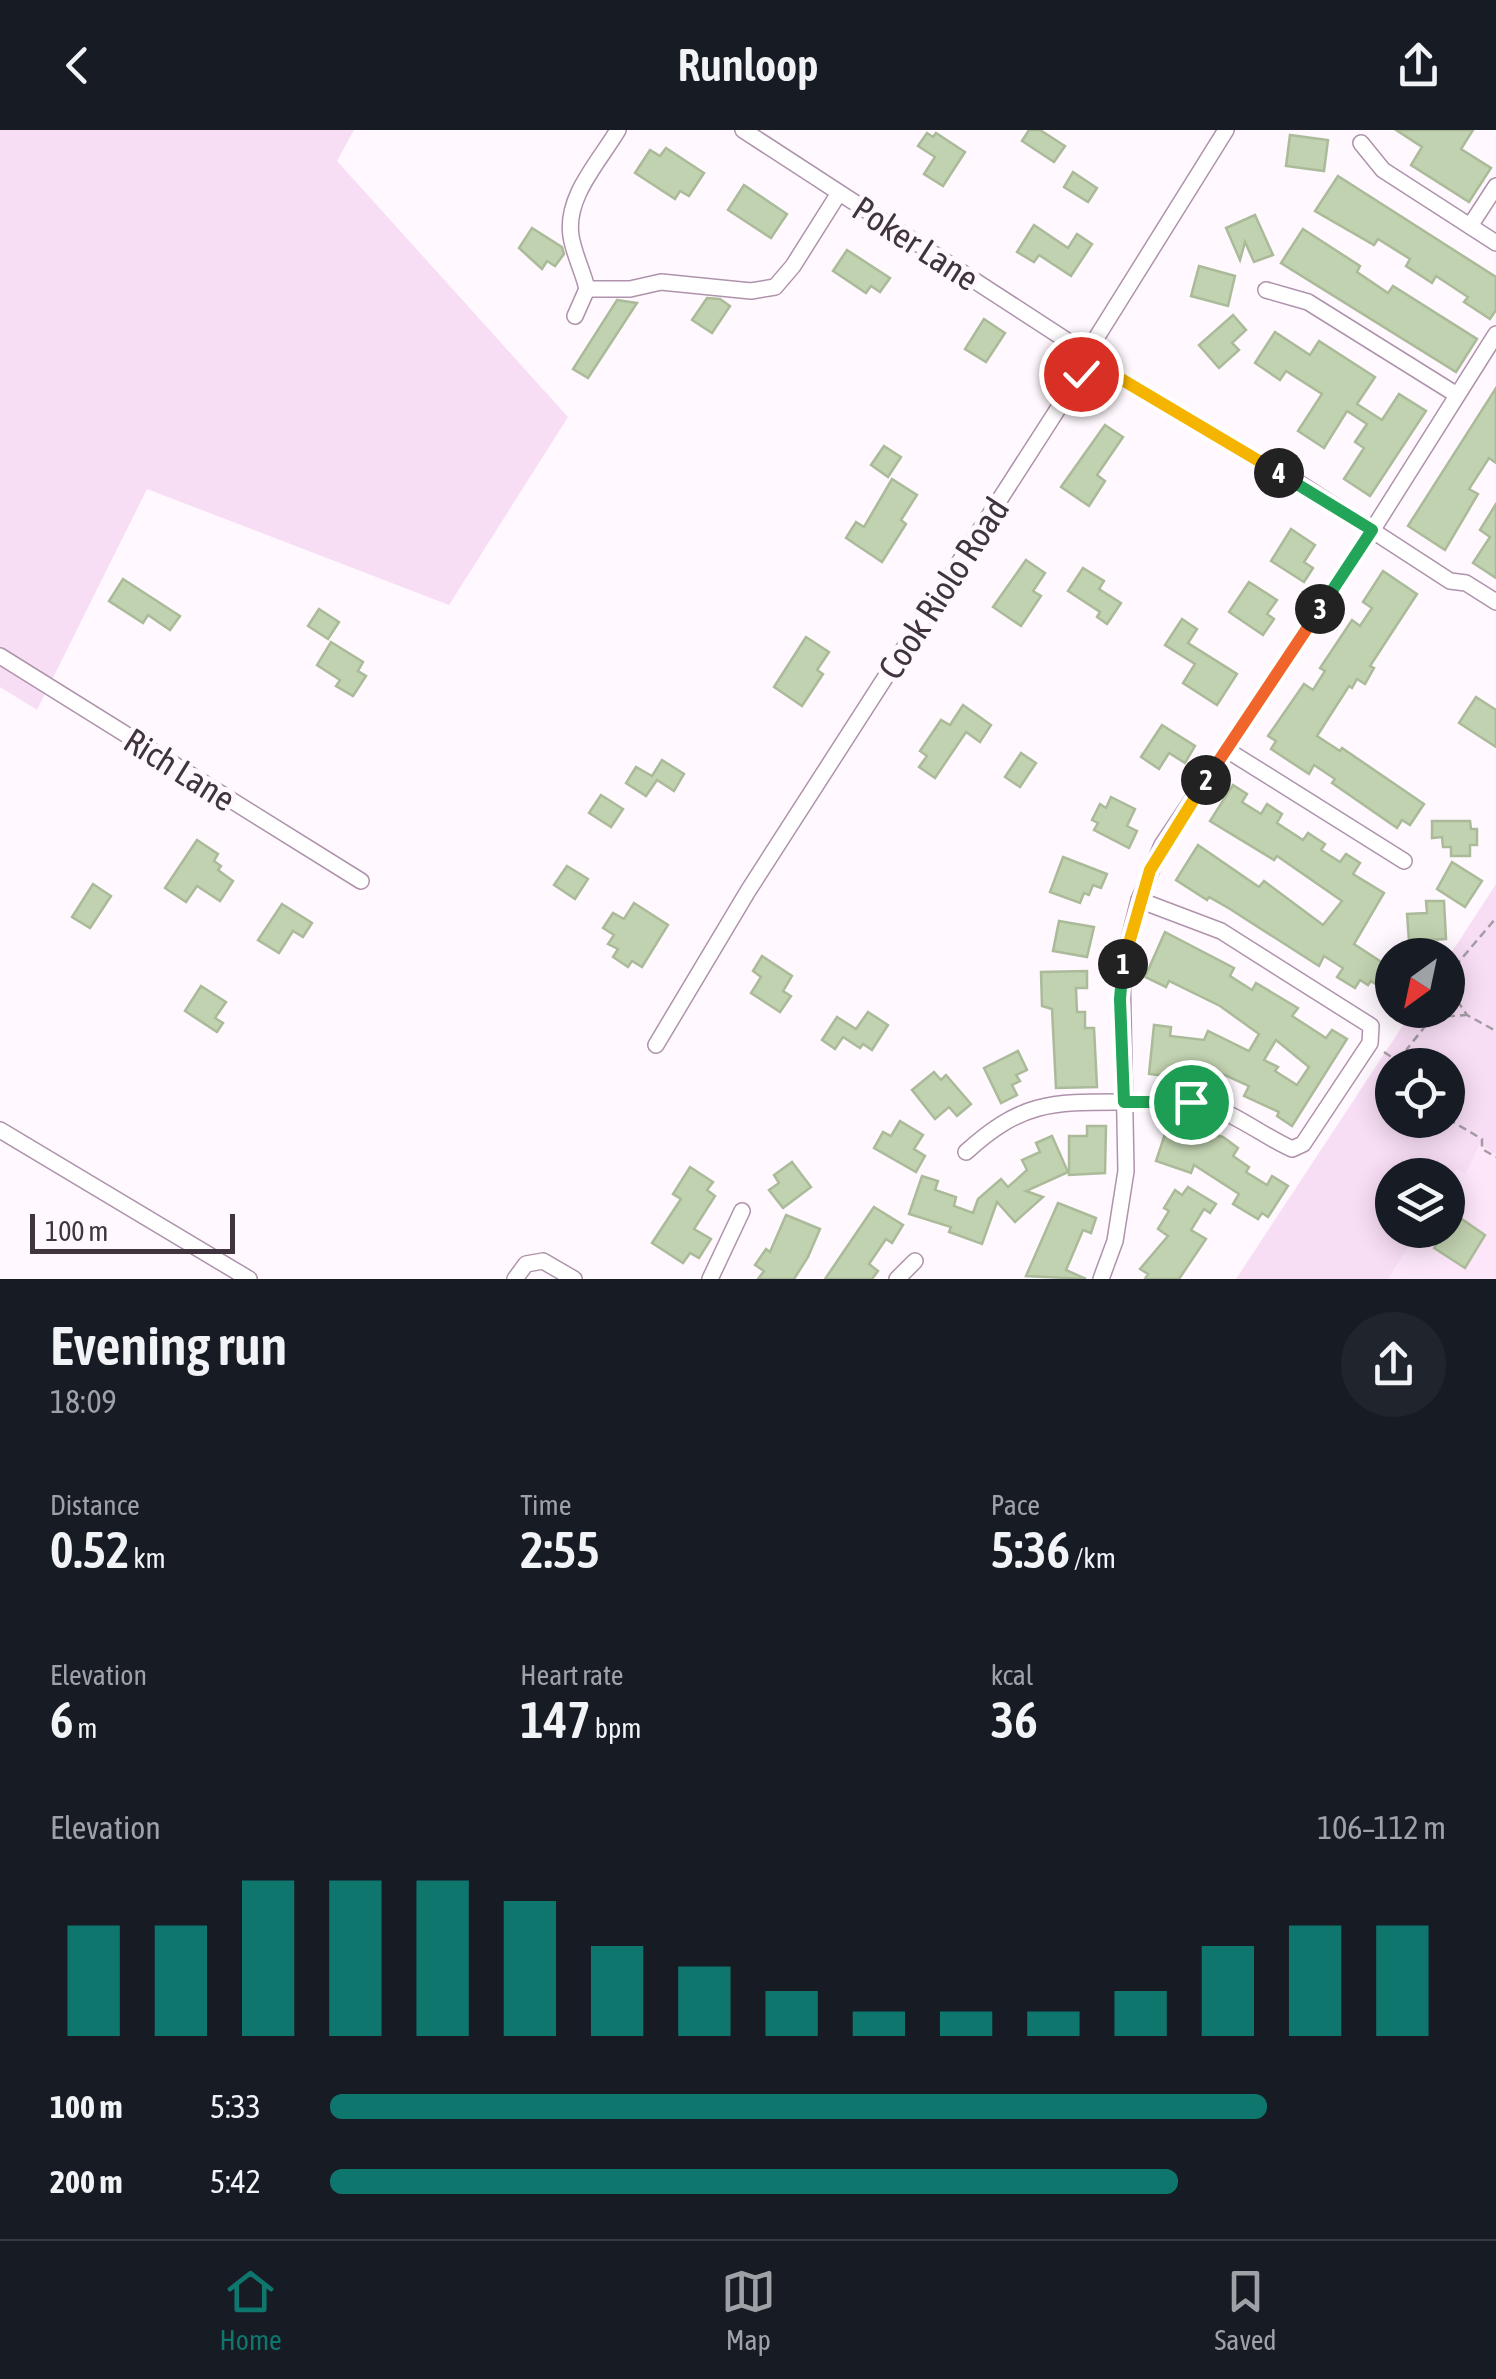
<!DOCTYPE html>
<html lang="en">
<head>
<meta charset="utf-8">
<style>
  :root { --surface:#171b24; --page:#20242c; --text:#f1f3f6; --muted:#9ea1a6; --line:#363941; --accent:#0f766e }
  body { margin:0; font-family:"Asap Condensed",sans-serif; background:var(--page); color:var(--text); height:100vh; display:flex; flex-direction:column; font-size:38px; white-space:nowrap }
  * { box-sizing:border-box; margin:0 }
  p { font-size:32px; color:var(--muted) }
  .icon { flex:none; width:55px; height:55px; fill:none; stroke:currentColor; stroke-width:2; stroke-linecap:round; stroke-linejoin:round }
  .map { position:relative; height:1149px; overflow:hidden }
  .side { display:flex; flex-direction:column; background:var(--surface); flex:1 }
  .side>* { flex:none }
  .needle { width:65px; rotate:213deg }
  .controls { position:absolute; left:1375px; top:808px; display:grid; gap:20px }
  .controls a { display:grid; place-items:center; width:90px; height:90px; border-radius:50%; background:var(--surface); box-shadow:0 5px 25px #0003; font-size:50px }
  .scale { position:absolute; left:30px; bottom:25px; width:205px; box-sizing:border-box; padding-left:10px; border:5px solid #40343f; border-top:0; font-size:28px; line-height:35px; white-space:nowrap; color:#40343f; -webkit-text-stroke:8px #fff8fe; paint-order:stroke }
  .pin { position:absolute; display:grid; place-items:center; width:85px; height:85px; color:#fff; margin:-42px; border:5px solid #fff; border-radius:50%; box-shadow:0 2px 10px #0007 }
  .km { position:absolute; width:50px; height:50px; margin:-25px; border-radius:50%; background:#222; color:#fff; font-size:28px; line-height:50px; text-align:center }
  .round { display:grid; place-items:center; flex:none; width:105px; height:105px; border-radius:52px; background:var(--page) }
  .summary { display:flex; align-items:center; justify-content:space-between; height:170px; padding:0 50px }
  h1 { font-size:55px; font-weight:600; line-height:75px }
  .metrics { display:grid; grid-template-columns:repeat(3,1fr); gap:15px; height:170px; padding:10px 50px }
  .metrics div { display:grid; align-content:center }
  .metrics b { font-size:50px; font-weight:600 }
  .metrics small { font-size:28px; font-weight:400 }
  .metrics p { font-size:28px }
  .chart { height:280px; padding:20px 50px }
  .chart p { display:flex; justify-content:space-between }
  .chart svg { width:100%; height:180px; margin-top:10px; stroke:var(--accent); stroke-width:6 }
  ul { padding:0 50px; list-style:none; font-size:32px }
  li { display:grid; grid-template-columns:160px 120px 1fr; align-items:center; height:75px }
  li i { height:25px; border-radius:12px; background:var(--accent) }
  header { display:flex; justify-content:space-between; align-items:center; height:130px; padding:0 50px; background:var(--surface); font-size:45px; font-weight:600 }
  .tabs { display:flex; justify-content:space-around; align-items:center; height:140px; border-top:2px solid var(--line); background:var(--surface); font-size:28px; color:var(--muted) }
  .tabs a { display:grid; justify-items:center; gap:5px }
  .tabs .selected { color:var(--accent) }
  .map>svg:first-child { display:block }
  .built { fill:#fde6fa }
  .green { fill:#f8def5; fill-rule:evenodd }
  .building { fill:#c1d2b0; stroke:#abbb9a; stroke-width:2.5; fill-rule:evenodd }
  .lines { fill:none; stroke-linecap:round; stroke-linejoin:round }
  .minor-casing { stroke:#af93ac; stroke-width:18 }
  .path { stroke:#a59ca4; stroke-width:2.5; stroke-dasharray:8 5; stroke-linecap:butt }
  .minor { stroke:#fff; stroke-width:15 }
  .split-1-casing { stroke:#fff; stroke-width:20 }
  .split-2-casing { stroke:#fff; stroke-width:20 }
  .split-3-casing { stroke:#fff; stroke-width:20 }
  .split-4-casing { stroke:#fff; stroke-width:20 }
  .split-5-casing { stroke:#fff; stroke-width:20 }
  .split-1 { stroke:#22a559; stroke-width:12 }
  .split-2 { stroke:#f5b400; stroke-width:12 }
  .split-3 { stroke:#f0652b; stroke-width:12 }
  .split-4 { stroke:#22a559; stroke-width:12 }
  .split-5 { stroke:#f5b400; stroke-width:12 }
  .labels { text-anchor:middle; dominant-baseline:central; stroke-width:10; stroke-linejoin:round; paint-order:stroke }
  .street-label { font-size:35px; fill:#40343f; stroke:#fff8fe }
</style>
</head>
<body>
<header><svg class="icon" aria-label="back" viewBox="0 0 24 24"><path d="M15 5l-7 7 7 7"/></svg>Runloop<svg class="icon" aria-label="share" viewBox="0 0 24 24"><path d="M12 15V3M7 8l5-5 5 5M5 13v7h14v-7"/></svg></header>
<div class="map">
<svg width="1496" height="1149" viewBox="0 0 1496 1149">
  <rect width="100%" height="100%" fill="#fff8fe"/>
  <!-- built -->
  <polygon class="built" points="1481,1014 1496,1024 1496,1149 1388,1149 1419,1100 1448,1100 1448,1055 1457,1039 1465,1043"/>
  <!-- green -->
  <g class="green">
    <polygon points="0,0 354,0 337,31 568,287 449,475 147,359 37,580 0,557"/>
    <path d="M1496,754V1024L1480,1015L1465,1044L1457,1039L1448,1055V1045H1392V1100H1419L1388,1149H1236L1413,880H1448V828ZM1392,935H1448V990H1392Z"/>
  </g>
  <!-- building -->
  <g class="building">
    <polygon points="1029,0 1040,0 1065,16 1054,32 1022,11"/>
    <polygon points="1396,0 1473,0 1461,19 1491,38 1469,72 1411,35 1422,17"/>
    <polygon points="927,3 933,7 936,3 965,22 943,56 924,44 935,27 918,16"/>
    <polygon points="1290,5 1328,10 1324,41 1286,36"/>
    <polygon points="666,18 704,43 689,66 680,61 675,69 635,43 650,20 660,26"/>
    <polygon points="1073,42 1097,58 1088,72 1064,57"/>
    <polygon points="1338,46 1496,147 1496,180 1490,189 1464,172 1468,167 1436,146 1432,153 1406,136 1410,129 1378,109 1374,115 1315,81"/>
    <polygon points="744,55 787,84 771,108 728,80"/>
    <polygon points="1255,85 1273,125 1254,132 1245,112 1240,130 1226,98"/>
    <polygon points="1034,95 1068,118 1077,104 1092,114 1071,146 1039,125 1034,132 1017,122"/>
    <polygon points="532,98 562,117 564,124 555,136 547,131 542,139 519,118"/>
    <polygon points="1303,99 1360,136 1357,142 1388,163 1393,156 1477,209 1456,242 1281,133"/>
    <polygon points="847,120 890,148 880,162 871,156 866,163 833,141"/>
    <polygon points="1199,136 1235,146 1228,176 1191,166"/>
    <polygon points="707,168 720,169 730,176 712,203 692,190"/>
    <polygon points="617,170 637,173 588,248 573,239"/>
    <polygon points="1233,185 1246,200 1232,213 1239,220 1219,238 1199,215"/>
    <polygon points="984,189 1005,203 986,232 965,219"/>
    <polygon points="1275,202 1310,225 1319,211 1375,247 1357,274 1382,290 1399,264 1426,281 1370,366 1344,349 1364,318 1355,312 1367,294 1347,281 1324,318 1298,301 1322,264 1286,241 1280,250 1255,233"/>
    <polygon points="1496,258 1496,333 1489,328 1469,359 1478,364 1445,420 1408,396"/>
    <polygon points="1105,295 1123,307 1097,345 1105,351 1089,376 1061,357"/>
    <polygon points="884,316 901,327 888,347 871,335"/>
    <polygon points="892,349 917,365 901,390 906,394 882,432 846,408 856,392 864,397"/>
    <polygon points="1496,374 1496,448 1473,433 1490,407 1480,400"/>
    <polygon points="1291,399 1315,415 1304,432 1313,438 1304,452 1271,431"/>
    <polygon points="1026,430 1045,443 1033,461 1041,466 1021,496 993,477"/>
    <polygon points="1083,438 1104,451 1099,459 1121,473 1107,494 1097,487 1100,482 1068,461"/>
    <polygon points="1383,441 1417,464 1370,536 1374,538 1365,554 1357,549 1352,558 1349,556 1317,606 1340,621 1342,618 1424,674 1410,695 1402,690 1397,698 1332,653 1335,649 1314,635 1309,644 1271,619 1276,611 1268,606 1304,554 1313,560 1325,541 1320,538 1352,490 1360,496 1372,478 1363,472"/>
    <polygon points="123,449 180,486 170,500 148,485 143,493 109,471"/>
    <polygon points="1249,452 1277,470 1267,484 1274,489 1263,505 1229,482"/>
    <polygon points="319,479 339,492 328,509 308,496"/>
    <polygon points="1182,489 1197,499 1188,513 1237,544 1217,575 1183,553 1195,534 1165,515"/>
    <polygon points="806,507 829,522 817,540 823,544 802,576 774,557"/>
    <polygon points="331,512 363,532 358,541 366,546 353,566 336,556 340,550 317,535"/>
    <polygon points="1476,567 1496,580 1496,617 1459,593"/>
    <polygon points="963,575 991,595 980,612 966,602 935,648 919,637 927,626 920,621 941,590 950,595"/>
    <polygon points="1162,595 1195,616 1185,633 1169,623 1159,639 1141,627"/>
    <polygon points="1021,623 1036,633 1020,657 1005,647"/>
    <polygon points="662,630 684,644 674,661 657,650 646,666 626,653 636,637 652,646"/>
    <polygon points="1233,655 1247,664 1242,672 1261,684 1267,674 1282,684 1277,693 1303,710 1308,703 1325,714 1321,720 1340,732 1346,724 1360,733 1353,744 1384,763 1354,814 1392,839 1392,865 1371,851 1368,855 1360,850 1355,858 1337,847 1343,838 1324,826 1319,836 1230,779 1209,767 1207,770 1176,750 1198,715 1259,757 1264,751 1323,795 1342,771 1277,726 1274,730 1210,691"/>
    <polygon points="601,665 623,679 611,697 589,683"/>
    <polygon points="1111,667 1135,679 1127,696 1137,701 1129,718 1094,700 1098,693 1092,690 1100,674 1106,678"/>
    <polygon points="1432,691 1470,691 1471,699 1477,699 1477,715 1470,715 1470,726 1451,726 1451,717 1443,717 1442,707 1432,708"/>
    <polygon points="197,710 218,724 214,731 221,736 218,740 233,751 220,771 197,756 186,772 165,758"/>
    <polygon points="1063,727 1107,744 1101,758 1093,755 1089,765 1084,763 1080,773 1050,762"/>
    <polygon points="1452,732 1482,751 1465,777 1437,759"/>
    <polygon points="567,736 588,749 575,769 554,755"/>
    <polygon points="93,754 111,766 90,798 72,787"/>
    <polygon points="1426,771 1444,771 1446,809 1409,811 1407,784 1427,783"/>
    <polygon points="634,773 668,795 642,837 632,831 628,837 613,827 618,819 608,814 614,805 603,798 613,783 624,789"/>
    <polygon points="282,774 312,793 303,807 293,801 279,823 258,810"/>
    <polygon points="1059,791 1094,797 1087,827 1053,821"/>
    <path d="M1165,802L1234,838L1230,846L1252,860L1256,853L1298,878L1292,886L1326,908L1332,900L1347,909L1292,996L1277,986L1279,982L1244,966L1249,956L1227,946L1211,940L1208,948L1186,938L1185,948L1149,944L1154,895L1171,897L1170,906L1204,910L1208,901L1249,921L1259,904L1220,876L1169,851L1166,857L1145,847ZM1276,910L1309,937L1297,955L1275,941L1278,937L1264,930Z"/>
    <polygon points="762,826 792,846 783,861 791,866 780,882 751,863 761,847 753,841"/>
    <polygon points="1087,841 1087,858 1076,858 1077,882 1085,882 1085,898 1094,898 1097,957 1056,958 1052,879 1042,876 1041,842"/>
    <polygon points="201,856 226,872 215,888 223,893 217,902 185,881"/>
    <polygon points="868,882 888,895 872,920 863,914 860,918 843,907 835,919 822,910 837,887 856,899"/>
    <polygon points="1018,921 1027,940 1016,945 1020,951 1012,955 1017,965 1001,973 984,938"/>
    <polygon points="934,942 941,950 946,945 971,974 957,986 949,977 935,989 912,960"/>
    <polygon points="900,991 923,1005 914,1019 925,1026 916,1042 874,1018 883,1002 891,1006"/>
    <polygon points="1169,992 1223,1007 1238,1018 1233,1026 1249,1037 1246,1042 1267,1055 1272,1046 1288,1056 1268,1087 1262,1083 1258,1089 1233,1074 1239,1064 1194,1035 1191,1043 1156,1031"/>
    <polygon points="1087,996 1106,996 1105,1043 1069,1045 1069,1006 1087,1006"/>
    <polygon points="1052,1006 1068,1042 1026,1061 1043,1067 1015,1092 997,1072 982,1114 949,1102 951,1097 909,1084 922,1046 938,1051 935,1060 956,1067 954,1076 973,1083 978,1069 1001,1049 1008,1057 1027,1040 1022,1030 1040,1022 1036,1013"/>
    <polygon points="792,1032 811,1057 783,1078 769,1060 779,1053 774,1045"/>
    <polygon points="690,1037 713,1052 707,1060 715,1066 694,1099 711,1109 699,1128 690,1123 683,1133 652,1113 681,1069 673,1064"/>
    <polygon points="1188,1057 1216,1074 1210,1083 1204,1079 1191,1100 1206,1109 1179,1149 1145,1149 1148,1144 1140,1139 1168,1106 1158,1099 1169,1081 1164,1078 1175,1060 1182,1065"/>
    <polygon points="1058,1073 1096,1088 1091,1103 1083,1100 1066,1140 1086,1149 1026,1146"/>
    <polygon points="874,1077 903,1095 892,1113 886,1109 869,1134 878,1141 872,1149 825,1149"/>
    <polygon points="786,1085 820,1099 808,1127 794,1149 758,1149 764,1141 755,1135 766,1119 770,1122"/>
    <polygon points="1456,1085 1485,1105 1465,1138 1434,1118"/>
  </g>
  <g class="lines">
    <defs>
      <g id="minor">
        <polyline points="743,0 1089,225"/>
        <polyline points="1361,13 1383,40 1496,113"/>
        <polyline points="1470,96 1496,56"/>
        <polyline points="587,159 630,159 661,152 751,161 775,157 793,136 839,63"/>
        <polyline points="1266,160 1308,172 1457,265"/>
        <path d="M575,186L587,159C583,141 574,125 571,106C565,67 599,32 618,0"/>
        <polyline points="1293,349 1450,451 1466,453 1496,472"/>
        <polyline points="0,526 361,751"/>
        <polyline points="1227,620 1404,731"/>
        <polyline points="656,915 748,761 1081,243 1095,210 1226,0"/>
        <polyline points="0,1000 249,1149"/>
        <path d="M966,1022C1022,971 1052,972 1123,972C1152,972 1180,967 1209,976C1238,985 1263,1006 1292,1019L1303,1014L1370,913L1371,896L1221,801L1139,770"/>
        <polyline points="515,1149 526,1134 543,1131 574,1149"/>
        <polyline points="710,1149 742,1081"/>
        <polyline points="897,1149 915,1131"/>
        <polyline points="1101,1149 1115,1111 1126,1041 1122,838 1139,770 1162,715 1363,415 1496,204"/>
      </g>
    </defs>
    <!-- minor casing -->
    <use href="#minor" class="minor-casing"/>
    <!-- path -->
    <g class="path">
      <polyline points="1102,235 1278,342"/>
      <polyline points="1450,860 1467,885 1496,901"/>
      <polyline points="1448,862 1457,834 1496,788"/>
      <polyline points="1434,887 1466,885"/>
      <polyline points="1384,922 1402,934"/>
      <polyline points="1404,935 1407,919 1438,880"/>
      <polyline points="1448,989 1482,1009 1482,1019 1496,1027"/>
    </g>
    <!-- minor -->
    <use href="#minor" class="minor"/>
  </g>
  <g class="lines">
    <defs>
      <polyline id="split-1" points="1123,834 1120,869 1124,972 1191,972"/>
      <polyline id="split-2" points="1123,834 1150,740 1206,650"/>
      <polyline id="split-3" points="1206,650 1320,479"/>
      <polyline id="split-4" points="1279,343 1372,400 1320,479"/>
      <polyline id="split-5" points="1081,244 1089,225 1121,249 1279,343"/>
    </defs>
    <!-- split-1 casing -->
    <use href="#split-1" class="split-1-casing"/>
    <!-- split-2 casing -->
    <use href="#split-2" class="split-2-casing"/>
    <!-- split-3 casing -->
    <use href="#split-3" class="split-3-casing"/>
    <!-- split-4 casing -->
    <use href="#split-4" class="split-4-casing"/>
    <!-- split-5 casing -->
    <use href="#split-5" class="split-5-casing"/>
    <!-- split-1 -->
    <use href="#split-1" class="split-1"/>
    <!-- split-2 -->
    <use href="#split-2" class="split-2"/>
    <!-- split-3 -->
    <use href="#split-3" class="split-3"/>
    <!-- split-4 -->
    <use href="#split-4" class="split-4"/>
    <!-- split-5 -->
    <use href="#split-5" class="split-5"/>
  </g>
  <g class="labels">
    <!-- street labels -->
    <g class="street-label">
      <text transform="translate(916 113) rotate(33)">Poker Lane</text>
      <text transform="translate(943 458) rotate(-57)">Cook Riolo Road</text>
      <text transform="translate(180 639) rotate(32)">Rich Lane</text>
    </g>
  </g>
</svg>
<div class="controls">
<a><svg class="needle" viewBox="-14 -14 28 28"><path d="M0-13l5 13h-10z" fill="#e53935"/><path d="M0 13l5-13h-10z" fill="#9ea1a6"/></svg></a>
<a><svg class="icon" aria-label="locate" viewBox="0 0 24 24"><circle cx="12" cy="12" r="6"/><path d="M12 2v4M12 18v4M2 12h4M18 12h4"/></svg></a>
<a><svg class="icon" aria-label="layers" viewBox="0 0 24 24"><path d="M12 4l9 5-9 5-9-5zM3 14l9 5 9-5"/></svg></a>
</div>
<div class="scale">100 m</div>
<div class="pin" style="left:1191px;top:972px;background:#1e9e55"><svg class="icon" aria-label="arrive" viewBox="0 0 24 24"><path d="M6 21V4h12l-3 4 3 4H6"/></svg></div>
<div class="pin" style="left:1081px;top:244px;background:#d93025"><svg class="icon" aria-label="check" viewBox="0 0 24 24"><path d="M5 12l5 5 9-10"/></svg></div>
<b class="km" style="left:1123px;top:834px">1</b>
<b class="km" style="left:1206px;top:650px">2</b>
<b class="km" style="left:1320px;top:479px">3</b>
<b class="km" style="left:1279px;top:343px">4</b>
</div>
<section class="side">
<div class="summary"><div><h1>Evening run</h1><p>18:09</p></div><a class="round"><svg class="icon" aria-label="share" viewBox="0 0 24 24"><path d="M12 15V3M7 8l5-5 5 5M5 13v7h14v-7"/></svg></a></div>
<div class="metrics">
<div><p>Distance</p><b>0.52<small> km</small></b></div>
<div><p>Time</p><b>2:55</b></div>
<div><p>Pace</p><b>5:36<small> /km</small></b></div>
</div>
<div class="metrics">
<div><p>Elevation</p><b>6<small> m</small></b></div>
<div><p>Heart rate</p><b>147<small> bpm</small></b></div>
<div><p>kcal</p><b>36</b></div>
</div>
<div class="chart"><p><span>Elevation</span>106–112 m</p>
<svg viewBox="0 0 160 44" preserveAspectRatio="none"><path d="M5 44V17M15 44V17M25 44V6M35 44V6M45 44V6M55 44V11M65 44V22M75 44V27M85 44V33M95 44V38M105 44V38M115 44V38M125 44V33M135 44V22M145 44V17M155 44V17"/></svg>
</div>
<ul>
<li><b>100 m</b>5:33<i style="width:84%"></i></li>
<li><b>200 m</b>5:42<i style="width:76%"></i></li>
</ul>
</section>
<nav class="tabs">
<a class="selected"><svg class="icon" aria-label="home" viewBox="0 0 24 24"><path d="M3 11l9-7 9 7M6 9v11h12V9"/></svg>Home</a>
<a><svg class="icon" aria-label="map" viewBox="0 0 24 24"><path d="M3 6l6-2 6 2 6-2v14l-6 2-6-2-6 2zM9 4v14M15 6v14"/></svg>Map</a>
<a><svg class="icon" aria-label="saved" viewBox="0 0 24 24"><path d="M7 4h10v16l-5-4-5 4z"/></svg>Saved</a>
</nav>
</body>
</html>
